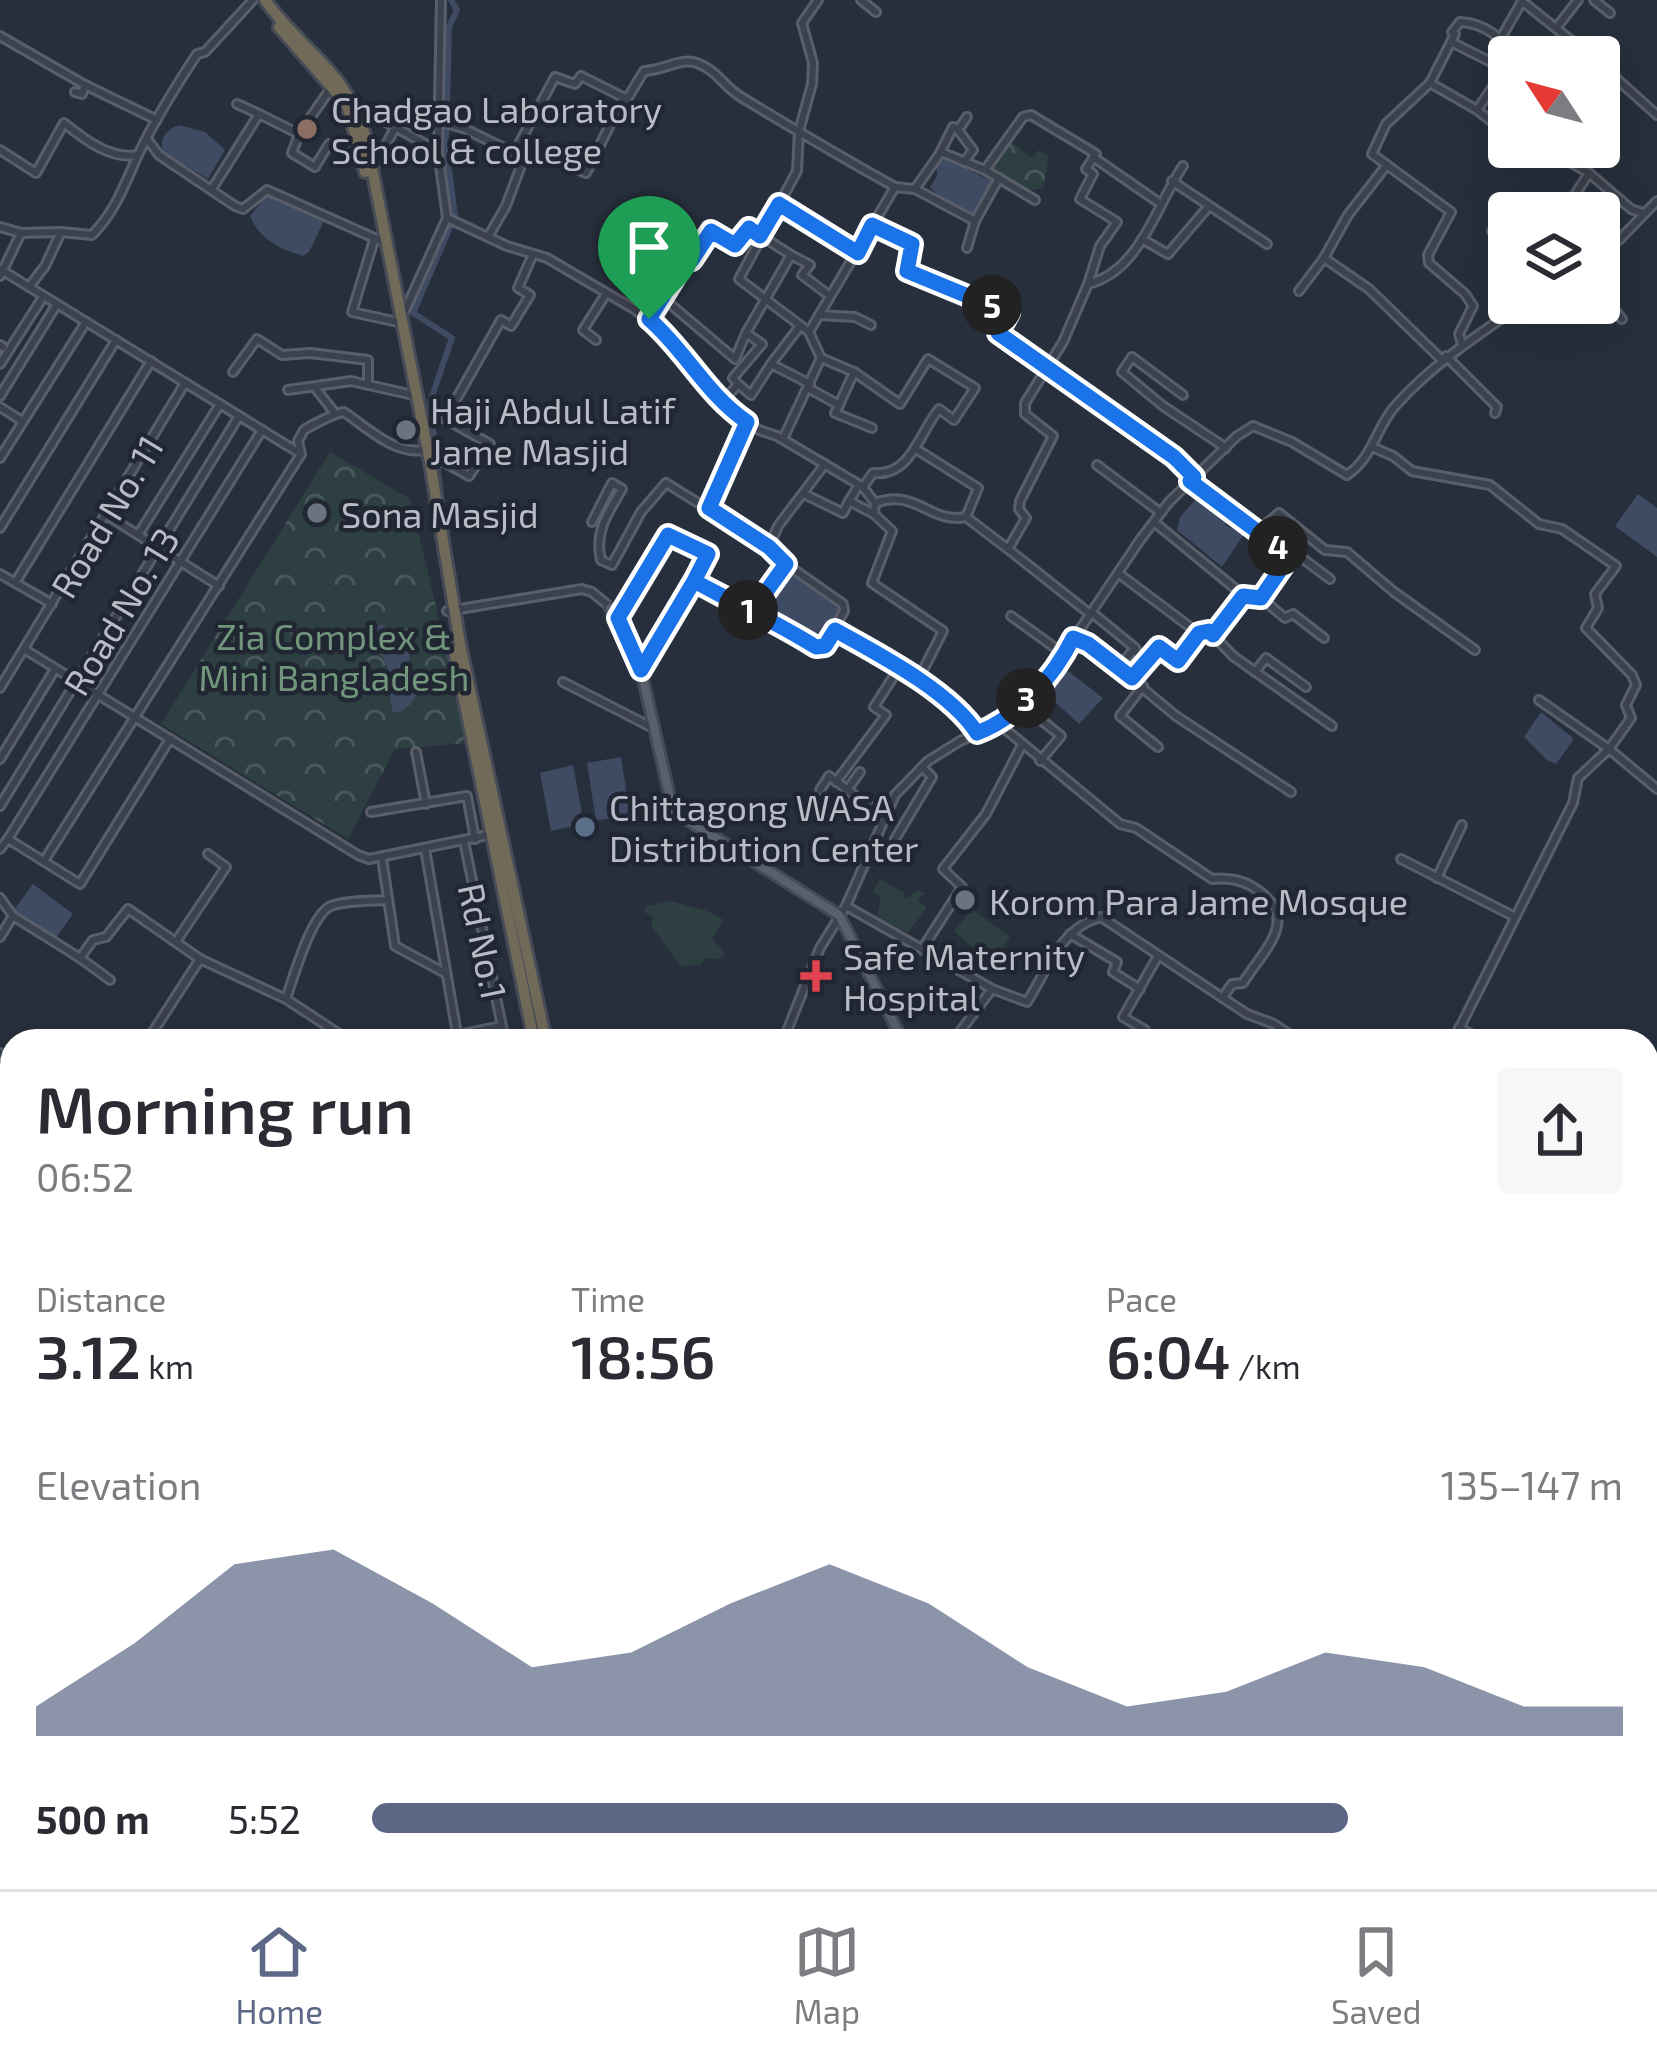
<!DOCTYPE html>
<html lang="en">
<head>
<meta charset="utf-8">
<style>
  :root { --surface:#fff; --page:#f7f7f7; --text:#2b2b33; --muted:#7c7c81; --line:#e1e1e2; --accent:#5c6886 }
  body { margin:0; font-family:"Exo 2",sans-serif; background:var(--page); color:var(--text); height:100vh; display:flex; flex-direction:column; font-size:45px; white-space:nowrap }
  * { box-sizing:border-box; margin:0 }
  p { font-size:39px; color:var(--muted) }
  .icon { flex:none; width:66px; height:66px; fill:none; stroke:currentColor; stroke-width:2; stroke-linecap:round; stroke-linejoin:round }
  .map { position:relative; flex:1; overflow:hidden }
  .side { position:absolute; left:0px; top:1029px; width:1659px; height:861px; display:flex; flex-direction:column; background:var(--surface); border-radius:36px 36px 0 0; box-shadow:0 12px 48px #0002 }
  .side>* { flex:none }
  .needle { width:78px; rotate:306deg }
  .tools { position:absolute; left:1488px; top:36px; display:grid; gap:24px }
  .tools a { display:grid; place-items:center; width:132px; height:132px; border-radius:12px; background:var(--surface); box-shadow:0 12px 48px #0002; font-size:60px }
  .pin { position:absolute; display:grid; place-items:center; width:102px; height:102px; color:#fff; margin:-123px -51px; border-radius:50% 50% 50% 0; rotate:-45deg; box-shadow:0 0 12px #0007 }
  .pin .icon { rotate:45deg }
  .km { position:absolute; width:60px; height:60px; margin:-30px; border-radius:50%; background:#222; color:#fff; font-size:33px; line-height:60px; text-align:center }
  .round { display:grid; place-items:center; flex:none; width:126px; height:126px; border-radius:12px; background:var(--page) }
  .overview { display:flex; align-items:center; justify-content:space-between; height:204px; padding:0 36px }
  h1 { font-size:66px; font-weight:600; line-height:90px }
  .metrics { display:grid; grid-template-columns:repeat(3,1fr); gap:18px; height:204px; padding:12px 36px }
  .metrics div { display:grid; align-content:center }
  .metrics b { font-size:60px; font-weight:600 }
  .metrics small { font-size:33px; font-weight:400 }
  .metrics p { font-size:33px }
  .chart { height:336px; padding:24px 36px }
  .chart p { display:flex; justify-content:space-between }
  .chart svg { width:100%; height:216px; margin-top:12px; fill:var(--accent); opacity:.7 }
  ul { padding:0 36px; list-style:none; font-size:39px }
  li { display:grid; grid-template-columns:192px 144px 1fr; align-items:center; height:90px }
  li i { height:30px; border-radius:15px; background:var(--accent) }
  .tabs { display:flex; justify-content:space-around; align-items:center; height:168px; border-top:3px solid var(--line); background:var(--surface); font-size:33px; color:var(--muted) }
  .tabs a { display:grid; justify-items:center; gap:6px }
  .tabs .current { color:var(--accent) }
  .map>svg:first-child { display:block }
  .grass { fill:#2d3f41 }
  .park { fill:url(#park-crowns) }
  .water { fill:#3f4b63 }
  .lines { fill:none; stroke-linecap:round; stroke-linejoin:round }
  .canal { stroke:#3f4b63; stroke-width:6 }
  .minor-casing { stroke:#595f6a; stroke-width:12 }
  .major-casing { stroke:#444a56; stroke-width:14 }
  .highway-casing { stroke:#464c57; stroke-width:16 }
  .minor { stroke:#3b414d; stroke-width:6 }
  .major { stroke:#59606c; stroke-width:8 }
  .highway { stroke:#726a59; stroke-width:10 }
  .route-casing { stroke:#fff; stroke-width:24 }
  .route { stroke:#1a73e8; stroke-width:15 }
  .education-dot { fill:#8d6e63; stroke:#202632; stroke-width:4.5 }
  .worship-dot { fill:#6b7280; stroke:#202632; stroke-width:4.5 }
  .service-dot { fill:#5c6f8a; stroke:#202632; stroke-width:4.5 }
  .health-dot { fill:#e0444e; stroke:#202632; stroke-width:4.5 }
  .labels { text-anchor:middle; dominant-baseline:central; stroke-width:9; stroke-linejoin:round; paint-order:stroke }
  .poi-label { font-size:36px; fill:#b7bcc7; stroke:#202632; text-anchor:start }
  .street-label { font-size:36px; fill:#b7bcc7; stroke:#202632 }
  .park-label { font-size:36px; fill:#71967c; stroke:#202632 }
</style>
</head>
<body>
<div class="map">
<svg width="1657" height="1889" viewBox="0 0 1657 1889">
  <defs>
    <pattern id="park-crowns" width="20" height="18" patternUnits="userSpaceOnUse" patternTransform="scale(3)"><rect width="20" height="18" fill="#2d3f41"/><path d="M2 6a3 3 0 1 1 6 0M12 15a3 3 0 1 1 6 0" fill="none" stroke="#49595b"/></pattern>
  </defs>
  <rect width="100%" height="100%" fill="#272f3c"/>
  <!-- grass -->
  <g class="grass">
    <polygon points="880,879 903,892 906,899 916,891 925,892 918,901 927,908 907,933 877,916 881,899 873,891"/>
    <polygon points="671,901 707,911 724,920 712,938 725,953 720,959 706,958 700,965 680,966 651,925 653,917 644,912 646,906"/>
    <polygon points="972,909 1010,937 996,959 977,951 954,931"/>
  </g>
  <!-- park -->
  <g class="park">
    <polygon points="1010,141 1032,158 1039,150 1049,156 1043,188 1024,191 989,169"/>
    <polygon points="330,452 410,499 469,743 395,749 348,839 161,724"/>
  </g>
  <!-- water -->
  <g class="water">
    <path d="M179,125L205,132L225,150L208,179L163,152C159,138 166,130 179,125Z"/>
    <polygon points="946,158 991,181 972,216 942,199 930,187 937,176 937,164"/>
    <path d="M269,193L325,219L309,252L303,256C279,249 259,239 250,216Z"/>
    <polygon points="1638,494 1657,508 1657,557 1615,526"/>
    <polygon points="1197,498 1213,509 1211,512 1227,520 1225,525 1244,534 1222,567 1177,530 1180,517"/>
    <polygon points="785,570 838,608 838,614 818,644 764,607"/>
    <polygon points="382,624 408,642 410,655 406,670 418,677 403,674 397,688 410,692 421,688 410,705 399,713 392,711 388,668 369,631"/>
    <polygon points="1068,671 1103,698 1079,724 1054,701 1051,690 1060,673"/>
    <polygon points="1541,712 1574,739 1556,764 1547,760 1524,737"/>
    <polygon points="621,757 630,815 596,821 587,763"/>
    <polygon points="573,765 584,824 551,831 540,773"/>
    <polygon points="33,884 73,914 55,939 13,911"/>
  </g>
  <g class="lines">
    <!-- canal -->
    <g class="canal">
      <polyline points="442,505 430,402 452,338 413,313 455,216 446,145 449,27 457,10 451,0"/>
      <polyline points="0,1207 12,1221"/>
      <polyline points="1647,1318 1657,1319"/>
      <polyline points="1200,1878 1213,1889"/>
    </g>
    <defs>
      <g id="minor">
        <polyline points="861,0 876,12"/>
        <polyline points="1594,0 1610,13"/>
        <polyline points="1523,2 1592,57"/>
        <polyline points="1557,27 1578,0"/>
        <polyline points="0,36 85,85"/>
        <polyline points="1501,38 1521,3"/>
        <polyline points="1599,63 1657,115"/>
        <path d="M1509,64L1505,69L1451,42L1455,34L1452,32L1460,22C1484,23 1503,38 1514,57"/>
        <polyline points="1430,83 1451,42"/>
        <polyline points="75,92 82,94 85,85 157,120"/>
        <polyline points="237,104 259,114"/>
        <polyline points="357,106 438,151"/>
        <polyline points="1477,110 1505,69"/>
        <polyline points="439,121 463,128 514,153"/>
        <polyline points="299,134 292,153 315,167 329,144 346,153 357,152"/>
        <polyline points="147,139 159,155 235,206 243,209 267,190 381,241"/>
        <polyline points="1521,147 1536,156 1548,150 1589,173 1567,207 1569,213"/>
        <path d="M0,150L36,173L64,123C84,139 110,160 138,155"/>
        <polyline points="941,151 953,127 958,130"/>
        <polyline points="1093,157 1158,202"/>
        <polyline points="964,162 973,150 958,130 967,117"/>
        <polyline points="522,163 546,155 586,173 623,99"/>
        <polyline points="374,167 395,128"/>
        <polyline points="985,170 1035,200"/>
        <polyline points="1589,173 1631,209 1643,213"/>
        <polyline points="1172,181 1267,244"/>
        <polyline points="212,189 259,114 299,134 331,88"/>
        <polyline points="915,189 975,221 999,178"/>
        <polyline points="779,204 858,253"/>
        <path d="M447,218L507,246L547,258L634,309L664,332L722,403L759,430L777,436L863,487L875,503C917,488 929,524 966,517L1008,549"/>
        <path d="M872,225L912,244L907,271L977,297L1009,313L998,333C1058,366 1147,429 1194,477"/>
        <polyline points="0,227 21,233 61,232 45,266 29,287"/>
        <polyline points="1492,231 1509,249"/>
        <path d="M61,232L92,235C116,211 125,183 139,153C155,119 176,86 197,54L205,52L253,0"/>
        <path d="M488,237L506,206L522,163L514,153L555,77L575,84L581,76L627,99L644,71C665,70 682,57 697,63C717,70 724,87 741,97C792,128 843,158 895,187"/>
        <polyline points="1142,239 1168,254 1209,206"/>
        <polyline points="374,240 352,312 398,322"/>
        <polyline points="967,248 975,221"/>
        <polyline points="1599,251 1619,240 1657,201"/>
        <polyline points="791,255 810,265 802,275 830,296"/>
        <polyline points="1324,258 1348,215 1386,166"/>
        <polyline points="0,269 301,454"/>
        <polyline points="0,276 21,233"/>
        <polyline points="1299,291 1324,258 1369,289 1442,360"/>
        <polyline points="1599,292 1622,319"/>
        <polyline points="663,298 687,258 691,260 711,231 735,245 749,228 791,255 746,333 762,344 733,378 738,384 722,403"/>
        <polyline points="403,315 447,218 438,151 441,0"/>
        <polyline points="819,315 855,317 871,325"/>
        <polyline points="649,319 663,298 735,359 746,333"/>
        <polyline points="809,332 895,187 915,189 941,152 985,170 1023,117 1031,115 1096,154 1086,169 1093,174 1080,199 1117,222 1100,246 1088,284"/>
        <polyline points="596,340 583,330 606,294"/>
        <polyline points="1462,344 1459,334 1473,306 1465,294 1429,263 1428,255 1451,212 1372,154 1386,124 1430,83 1477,110 1509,135"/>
        <polyline points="0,345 3,347"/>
        <polyline points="1446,356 1497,407 1495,413"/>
        <path d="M821,358L854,372L900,404L928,359L975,388L954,420L939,409C919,433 911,477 873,473L863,487"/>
        <polyline points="0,364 43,297"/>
        <polyline points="771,364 800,326"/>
        <polyline points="233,372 257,339 282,355 310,353 368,360 368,385"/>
        <polyline points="738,384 751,395 771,364 810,384"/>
        <polyline points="808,388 839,405 835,413 872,428"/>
        <polyline points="316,389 334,412"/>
        <polyline points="288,390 351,381 413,395"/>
        <polyline points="1183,395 1132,357 1122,372 1163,406 1226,448"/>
        <polyline points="0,396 57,304"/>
        <polyline points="839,405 854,372"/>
        <polyline points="0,407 22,421"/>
        <polyline points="783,439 821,358 809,332 739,279 797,171 799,131 812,84 813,63 802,23 818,0"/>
        <polyline points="1372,447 1393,456 1412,471 1490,485 1539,524 1562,529 1616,566 1595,594 1598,608 1586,628 1632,675 1636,685 1626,705 1631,718 1609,749 1657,789"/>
        <polyline points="916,449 978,488 966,517"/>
        <polyline points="0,458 86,322"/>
        <polyline points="430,462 444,462 469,476 490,444 445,419 501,320 511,326 530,295 518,288 533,254"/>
        <polyline points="1097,465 1161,513"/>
        <polyline points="1190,481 1259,530"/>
        <polyline points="859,485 849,501 874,514"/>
        <polyline points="804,494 843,513 849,501"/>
        <polyline points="875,503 874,514 892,531 872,583 943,631 918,680"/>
        <polyline points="709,509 747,422"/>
        <polyline points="108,516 219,586"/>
        <path d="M592,522L612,483L622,489C608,513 594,532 601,560L612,565L641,512L666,483L769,547L786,564L843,604L844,611L825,645L816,647C776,622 735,603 694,581"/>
        <polyline points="1154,522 1243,595"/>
        <polyline points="0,528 116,340"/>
        <polyline points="138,535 220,404"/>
        <polyline points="769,547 778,526 825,464"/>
        <polyline points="1290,556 1259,530 1279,513 1325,550 1347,552 1394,592 1475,650"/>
        <polyline points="1118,573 1202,636 1209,631 1233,656 1332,726"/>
        <polyline points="0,574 52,604"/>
        <polyline points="15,583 151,361"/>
        <polyline points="1261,598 1290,556 1302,558 1330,579"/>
        <polyline points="447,611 582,589 592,592 610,607"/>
        <polyline points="760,612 763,595 786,564"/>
        <polyline points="1091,612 1135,648 1143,666"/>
        <path d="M1090,614L1008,549L1026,518L1019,509L1020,501L1053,436L1025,414V403L1063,342L1088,284C1140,271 1156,206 1183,166"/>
        <polyline points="1011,616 1065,655"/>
        <polyline points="618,618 668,535 708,554 641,670"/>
        <path d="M835,630C877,654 951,691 977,732"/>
        <polyline points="1213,635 1243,595 1261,598 1285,618 1293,614 1324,638"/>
        <polyline points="1073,637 1088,643 1176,716 1291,792"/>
        <polyline points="24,649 358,855 369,859 493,834"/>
        <polyline points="1119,667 1135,648"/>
        <polyline points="1255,672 1266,658 1306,687"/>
        <polyline points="1133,677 1159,647 1178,661 1199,633"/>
        <polyline points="563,682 653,728"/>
        <polyline points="1143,686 1120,716 1158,747"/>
        <polyline points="0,688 185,383"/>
        <polyline points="1020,703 1061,736 1040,761"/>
        <path d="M999,724L1120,824L1136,828L1212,879C1226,877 1244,880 1256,889C1301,919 1265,948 1243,983L1232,984L1223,997"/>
        <polyline points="416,752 426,804"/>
        <polyline points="0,759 55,669"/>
        <polyline points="836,782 886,715 874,707 899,668"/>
        <polyline points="820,790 829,776 883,816"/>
        <polyline points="847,790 860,772"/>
        <polyline points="0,806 239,416"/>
        <polyline points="371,812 467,796 475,839"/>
        <polyline points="8,839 262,430"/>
        <polyline points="895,839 932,777 922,767"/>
        <polyline points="464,841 505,1041"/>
        <polyline points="0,849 8,839 80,884 170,739"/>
        <polyline points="425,849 457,1034"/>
        <polyline points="382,858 395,946 445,973"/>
        <polyline points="1401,859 1515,917"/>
        <path d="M44,861L301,454L298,441L304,430C310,426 337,412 344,412C366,427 395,455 423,450"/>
        <polyline points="1437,878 1462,825"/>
        <polyline points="0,898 13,916 80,958"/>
        <polyline points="846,906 994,990"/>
        <polyline points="1070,934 1117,962 1113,972 1140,989"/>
        <polyline points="0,937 13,916"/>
        <polyline points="177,940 226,867 208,854"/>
        <polyline points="922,949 962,887 943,869 986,814 1022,745"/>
        <polyline points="110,980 80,958 93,940 106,937 128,909 200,959 286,999 350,1041"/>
        <path d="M286,999C293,979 311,914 331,906C347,900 371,901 388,900"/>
        <polyline points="1459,1028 1485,1041"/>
        <polyline points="147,1041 200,959"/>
        <polyline points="429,1041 501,1026"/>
        <path d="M783,1041L820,948L846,906L895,795L928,761L960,741L999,724L1044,683L1140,540L1169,502L1237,436L1253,426L1292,442L1347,475C1373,458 1376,427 1396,405C1434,363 1478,335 1524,303"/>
        <path d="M953,1041L992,989L1027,1002C1046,972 1062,926 1101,917L1247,1014L1274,1024L1299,1041"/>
        <polyline points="1138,1041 1145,1030 1123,1017 1158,956"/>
        <polyline points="1453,1041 1573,803 1578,778 1609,749 1539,700"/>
        <polyline points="0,1053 12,1059"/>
        <polyline points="1647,1195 1657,1184"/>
        <polyline points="0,1216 12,1232"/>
        <polyline points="1647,1244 1657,1248"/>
        <polyline points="1647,1265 1657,1269"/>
        <polyline points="1647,1310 1657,1313"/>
        <polyline points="1647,1342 1657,1345"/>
        <polyline points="0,1384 12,1390"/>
        <polyline points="1647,1423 1650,1425"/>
        <polyline points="1647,1570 1650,1573 1647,1584"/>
        <polyline points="0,1582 12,1590"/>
        <polyline points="0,1616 12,1625"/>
        <polyline points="1647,1645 1657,1649"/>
        <polyline points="0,1667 12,1638"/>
        <polyline points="1647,1709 1657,1713"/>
        <polyline points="0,1788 12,1794"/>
        <polyline points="1647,1822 1657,1826"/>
        <polyline points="1647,1842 1657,1846"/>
        <polyline points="1647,1862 1657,1866"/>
        <polyline points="11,1868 12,1866"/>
        <polyline points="117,1878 136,1889"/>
        <polyline points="224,1878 236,1889"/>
        <polyline points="326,1878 333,1883 328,1889"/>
        <polyline points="365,1878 365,1889"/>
        <polyline points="501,1878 507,1883 510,1878"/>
        <polyline points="512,1878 530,1889"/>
        <polyline points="607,1878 616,1889"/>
        <polyline points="675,1878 689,1889"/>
        <polyline points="870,1878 884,1889"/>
        <polyline points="1210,1878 1242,1889"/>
        <polyline points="1281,1878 1288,1883 1288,1889"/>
        <polyline points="1411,1878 1436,1889"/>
        <polyline points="1546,1878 1555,1889"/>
        <polyline points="1616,1878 1644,1889"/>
        <polyline points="147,1889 155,1878"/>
        <polyline points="269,1889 274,1883 281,1889"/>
        <polyline points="471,1889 479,1878"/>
        <polyline points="569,1889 572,1878"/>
        <polyline points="709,1889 721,1889"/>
        <polyline points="783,1889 789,1878"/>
        <polyline points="907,1889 917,1878"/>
        <polyline points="1370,1889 1374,1878"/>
      </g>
      <g id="major">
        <polyline points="610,608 641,670 673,811 839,915 903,1041"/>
        <polyline points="1026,1889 1027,1878"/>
      </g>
      <g id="highway">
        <path d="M265,0C303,53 346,69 366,138L430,462L460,644L546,1041"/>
        <polyline points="279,27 347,105 365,172"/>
        <polyline points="454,651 534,1041"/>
        <polyline points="1647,1258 1657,1262"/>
        <polyline points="185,1889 196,1878"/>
        <polyline points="199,1889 210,1878"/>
      </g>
    </defs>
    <!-- minor casing -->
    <use href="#minor" class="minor-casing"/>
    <!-- major casing -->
    <use href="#major" class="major-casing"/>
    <!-- highway casing -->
    <use href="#highway" class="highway-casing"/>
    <!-- minor -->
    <use href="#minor" class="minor"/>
    <!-- major -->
    <use href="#major" class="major"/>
    <!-- highway -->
    <use href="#highway" class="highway"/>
  </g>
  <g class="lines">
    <defs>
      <path id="route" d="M649,319C686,351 706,394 747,422L709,508L769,547L786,564L763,596L760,612L748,610L694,581L641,670L618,618L668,535L708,554L694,581C735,603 776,622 816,647L825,646L835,630C878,654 950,691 977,733C1018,718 1054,676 1073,638L1088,644L1132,678L1159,647L1178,661L1199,633L1209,631L1213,635L1243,596L1261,598L1290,556L1190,481L1194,477L1174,457L998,333L1009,313L907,271L912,244L872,225L858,253L779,204L760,236L749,228L735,245L711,231L692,260L687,258L649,319"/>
    </defs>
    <!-- route casing -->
    <use href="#route" class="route-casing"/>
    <!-- route -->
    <use href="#route" class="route"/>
  </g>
  <!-- markers -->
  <circle class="education-dot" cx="307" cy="129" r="12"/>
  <g class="worship-dot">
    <circle cx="406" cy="430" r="12"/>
    <circle cx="317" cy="513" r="12"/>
    <circle cx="965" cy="900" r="12"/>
  </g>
  <circle class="service-dot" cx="585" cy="827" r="12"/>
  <path class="health-dot" d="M810 958h12v12h12v12h-12v12h-12v-12h-12v-12h12z"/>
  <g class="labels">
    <!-- poi labels -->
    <g class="poi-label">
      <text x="331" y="108">Chadgao Laboratory<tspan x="331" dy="41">School &amp; college</tspan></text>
      <text x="430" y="409">Haji Abdul Latif<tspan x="430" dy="41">Jame Masjid</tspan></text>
      <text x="341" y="513">Sona Masjid</text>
      <text x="609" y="806">Chittagong WASA<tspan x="609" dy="41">Distribution Center</tspan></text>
      <text x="989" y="900">Korom Para Jame Mosque</text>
      <text x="843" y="955">Safe Maternity<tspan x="843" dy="41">Hospital</tspan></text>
    </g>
    <!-- street labels -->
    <g class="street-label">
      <text transform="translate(106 516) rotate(-59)">Road No. 11</text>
      <text transform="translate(120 611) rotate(-59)">Road No. 13</text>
      <text transform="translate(484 941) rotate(78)">Rd No.1</text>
    </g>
    <!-- park labels -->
    <g class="park-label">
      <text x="334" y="635">Zia Complex &amp;<tspan x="334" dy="41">Mini Bangladesh</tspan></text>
    </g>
  </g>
</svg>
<div class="tools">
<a><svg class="needle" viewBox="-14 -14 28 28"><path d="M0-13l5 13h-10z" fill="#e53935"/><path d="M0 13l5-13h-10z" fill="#7c7c81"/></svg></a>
<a><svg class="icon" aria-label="layers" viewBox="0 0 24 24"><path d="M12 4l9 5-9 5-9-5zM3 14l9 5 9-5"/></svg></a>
</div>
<div class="pin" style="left:649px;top:319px;background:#1e9e55"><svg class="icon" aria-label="arrive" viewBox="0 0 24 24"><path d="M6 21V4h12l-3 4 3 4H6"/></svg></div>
<b class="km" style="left:748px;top:610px">1</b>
<b class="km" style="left:1026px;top:698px">3</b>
<b class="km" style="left:1278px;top:546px">4</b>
<b class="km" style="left:992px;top:305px">5</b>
<section class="side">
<div class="overview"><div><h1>Morning run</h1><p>06:52</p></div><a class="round"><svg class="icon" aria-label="share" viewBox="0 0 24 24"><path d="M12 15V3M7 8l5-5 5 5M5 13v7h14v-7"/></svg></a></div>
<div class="metrics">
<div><p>Distance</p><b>3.12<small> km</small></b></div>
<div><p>Time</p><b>18:56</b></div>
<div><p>Pace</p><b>6:04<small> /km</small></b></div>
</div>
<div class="chart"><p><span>Elevation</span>135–147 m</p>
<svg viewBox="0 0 160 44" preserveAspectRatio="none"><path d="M0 44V38L10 25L20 9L30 6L40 17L50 30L60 27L70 17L80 9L90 17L100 30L110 38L120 35L130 27L140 30L150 38L160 38V44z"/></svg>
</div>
<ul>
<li><b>500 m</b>5:52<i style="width:78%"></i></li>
</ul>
</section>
</div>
<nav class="tabs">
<a class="current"><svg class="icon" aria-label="home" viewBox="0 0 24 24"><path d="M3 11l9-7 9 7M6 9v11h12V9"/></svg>Home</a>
<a><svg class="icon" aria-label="map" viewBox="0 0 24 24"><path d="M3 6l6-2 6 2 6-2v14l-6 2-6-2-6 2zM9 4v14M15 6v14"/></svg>Map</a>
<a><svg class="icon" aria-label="saved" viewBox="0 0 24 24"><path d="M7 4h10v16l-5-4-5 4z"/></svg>Saved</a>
</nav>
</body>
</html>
